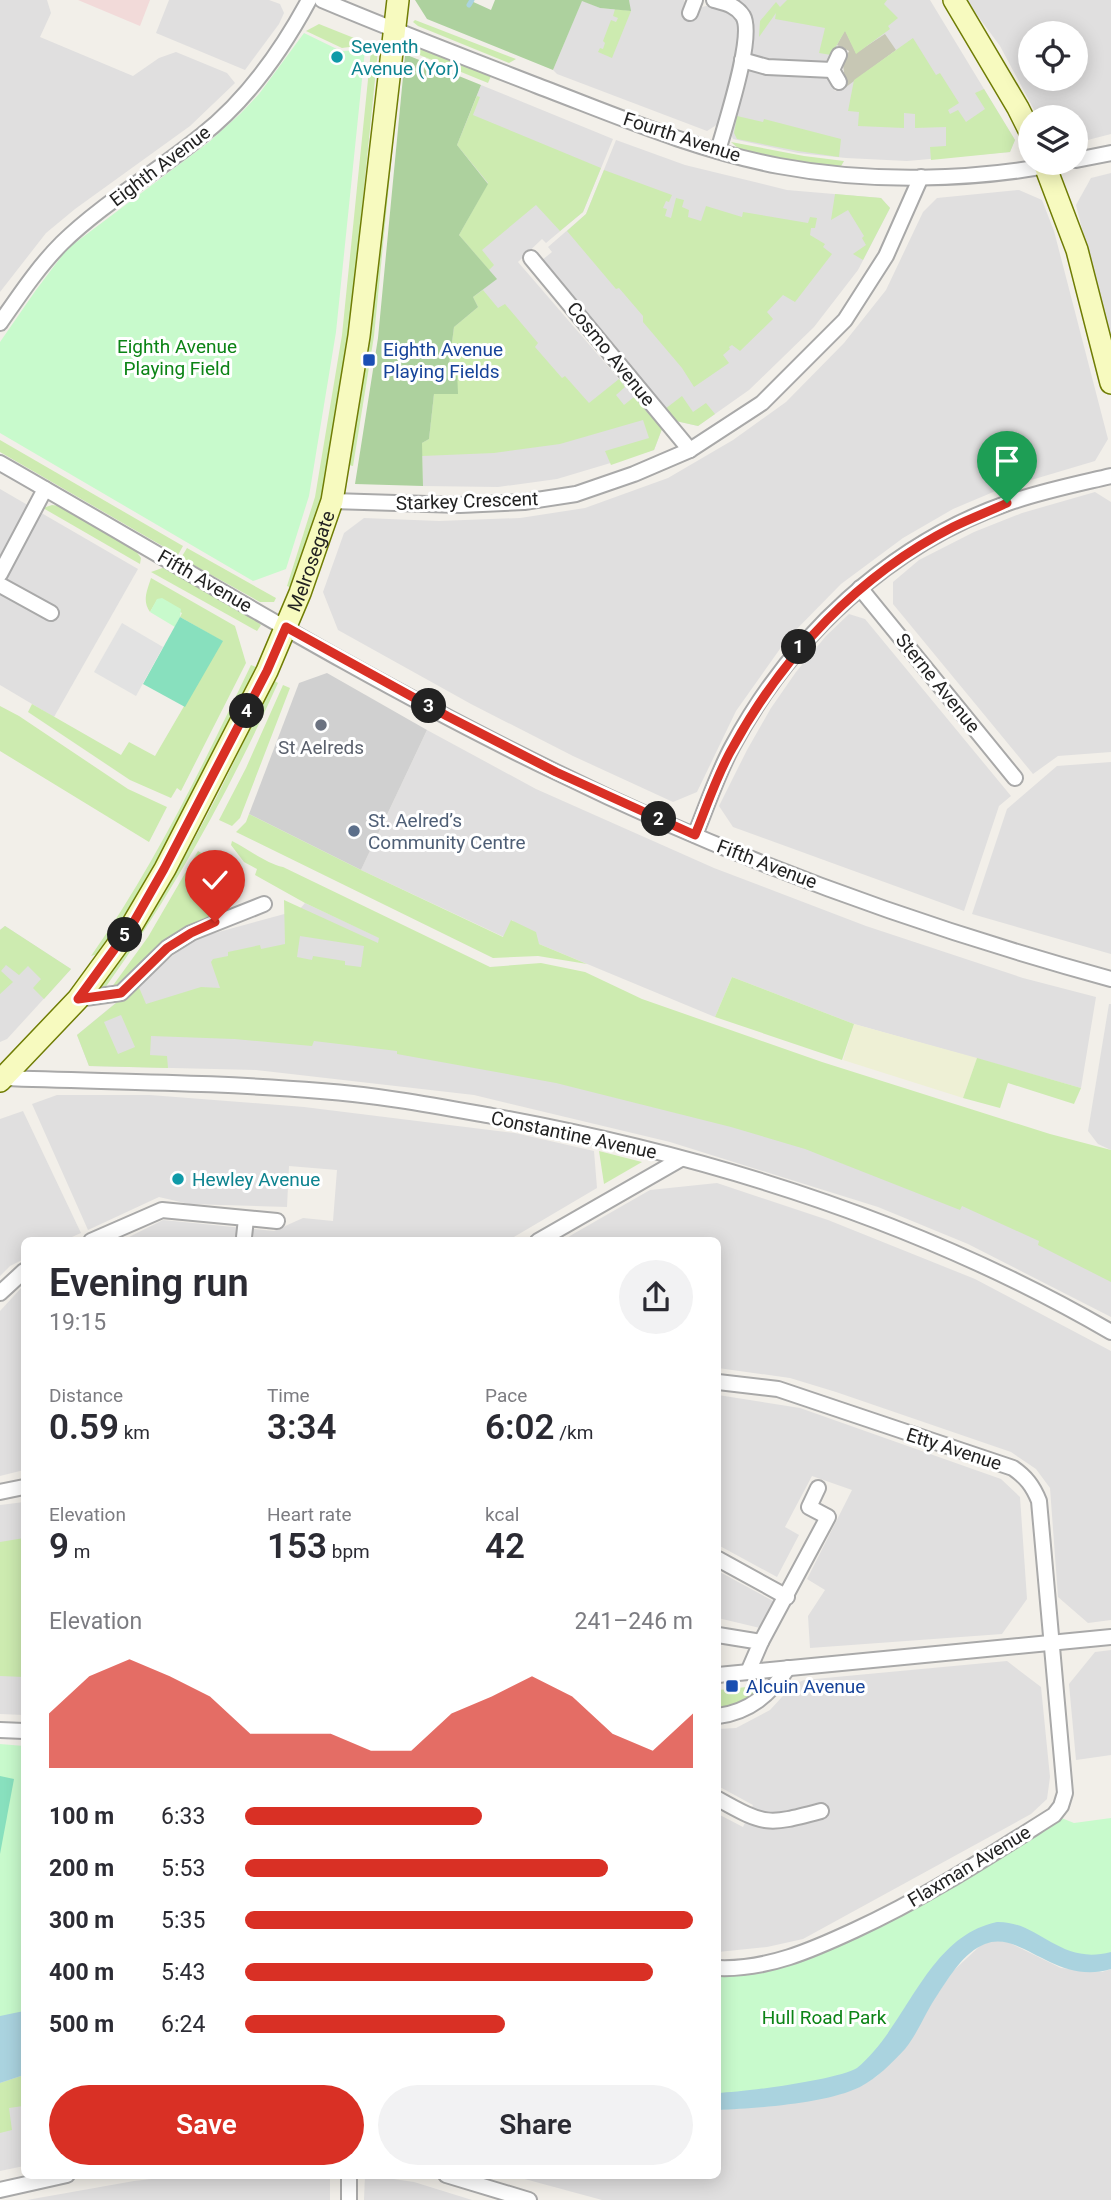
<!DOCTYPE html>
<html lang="en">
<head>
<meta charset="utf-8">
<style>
  :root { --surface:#fff; --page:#f2f2f3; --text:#2b2b33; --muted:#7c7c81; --accent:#d93025 }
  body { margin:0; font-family:Roboto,sans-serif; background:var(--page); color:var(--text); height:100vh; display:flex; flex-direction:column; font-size:26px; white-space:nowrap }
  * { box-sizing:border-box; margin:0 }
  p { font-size:23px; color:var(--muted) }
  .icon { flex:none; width:38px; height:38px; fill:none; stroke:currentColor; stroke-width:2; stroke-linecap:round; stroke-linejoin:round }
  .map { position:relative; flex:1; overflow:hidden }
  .panel { position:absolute; left:21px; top:1237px; width:700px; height:942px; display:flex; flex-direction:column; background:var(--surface); border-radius:10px; box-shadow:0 4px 18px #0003 }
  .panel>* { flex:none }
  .tools { position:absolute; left:1018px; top:21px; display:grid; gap:14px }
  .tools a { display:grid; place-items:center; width:70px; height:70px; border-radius:50%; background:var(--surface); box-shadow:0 4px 18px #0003; font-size:35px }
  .pin { position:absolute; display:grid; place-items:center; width:60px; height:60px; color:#fff; margin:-72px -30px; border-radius:50% 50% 50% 0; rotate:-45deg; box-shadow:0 0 7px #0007 }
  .pin .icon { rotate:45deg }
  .km { position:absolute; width:35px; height:35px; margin:-18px; border-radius:50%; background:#222; color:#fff; font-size:19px; line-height:35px; text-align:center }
  .round { display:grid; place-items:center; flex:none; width:74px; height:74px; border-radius:37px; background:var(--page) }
  .overview { display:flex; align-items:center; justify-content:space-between; height:119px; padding:0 28px }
  h1 { font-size:38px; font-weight:600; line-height:52px }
  .stats { display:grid; grid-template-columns:repeat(3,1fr); gap:10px; height:119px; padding:7px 28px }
  .stats div { display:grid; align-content:center }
  .stats b { font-size:35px; font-weight:600 }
  .stats small { font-size:19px; font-weight:400 }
  .stats p { font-size:19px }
  .chart { height:196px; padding:14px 28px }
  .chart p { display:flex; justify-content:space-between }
  .chart svg { width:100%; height:126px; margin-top:7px; fill:var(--accent); opacity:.7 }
  .cta { display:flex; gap:14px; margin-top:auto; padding:14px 28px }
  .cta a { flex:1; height:80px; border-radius:42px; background:var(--accent); color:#fff; font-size:28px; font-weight:600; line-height:80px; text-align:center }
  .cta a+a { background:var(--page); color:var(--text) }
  ul { padding:0 28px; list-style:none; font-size:23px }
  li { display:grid; grid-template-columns:112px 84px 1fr; align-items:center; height:52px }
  li i { height:18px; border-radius:9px; background:var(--accent) }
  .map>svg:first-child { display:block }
  .residential { fill:#e0dfdf; fill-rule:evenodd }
  .commercial { fill:#f2dad9 }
  .religious { fill:#d0d0d0 }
  .construction { fill:#c7c7b4 }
  .farmland { fill:#eef0d5 }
  .grass { fill:#cdebb0; fill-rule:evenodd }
  .forest { fill:#add19e }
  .park { fill:#c8facc }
  .pitch { fill:#88e0be }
  .parking { fill:#e2e2e2 }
  .water { fill:#aad3df }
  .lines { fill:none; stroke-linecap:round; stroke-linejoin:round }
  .stream { stroke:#aad3df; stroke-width:5 }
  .street-casing { stroke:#a9a9a9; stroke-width:18 }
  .secondary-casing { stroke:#707d05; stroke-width:24 }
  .street { stroke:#fff; stroke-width:14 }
  .secondary { stroke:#f7fabf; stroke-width:21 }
  .route-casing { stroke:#fff; stroke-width:14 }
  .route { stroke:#d93025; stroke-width:9 }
  .culture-dot { fill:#0f9aa8; stroke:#fff; stroke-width:2.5 }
  .transit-dot { fill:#1a4fb4; stroke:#fff; stroke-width:2.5 }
  .worship-dot { fill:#6b7280; stroke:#fff; stroke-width:2.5 }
  .service-dot { fill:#5c6f8a; stroke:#fff; stroke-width:2.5 }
  .labels { text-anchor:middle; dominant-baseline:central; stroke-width:6; stroke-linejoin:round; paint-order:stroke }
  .culture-label { font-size:19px; fill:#0d838f; stroke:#fff; text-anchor:start }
  .street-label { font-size:19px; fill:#222; stroke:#fff }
  .park-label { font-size:19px; fill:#0c8416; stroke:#fff }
  .transit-label { font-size:19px; fill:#164399; stroke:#fff; text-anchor:start }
  .worship-label { font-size:19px; fill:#5b616d; stroke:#fff }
  .service-label { font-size:19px; fill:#4e5e75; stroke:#fff; text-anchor:start }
</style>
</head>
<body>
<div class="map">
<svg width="1111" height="2200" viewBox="0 0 1111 2200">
  <rect width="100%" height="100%" fill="#f2efe9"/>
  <!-- residential -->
  <g class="residential">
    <polygon points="0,0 47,0 51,13 40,37 133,76 159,58 176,52 227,73 235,83 190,126 75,209 46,233 0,292"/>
    <polygon points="169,0 269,0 280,4 284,13 279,24 245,70 156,33"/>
    <polygon points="582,0 600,8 630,11 629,0 684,0 686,6 695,18 702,7 710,5 732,12 739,20 741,29 735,65 718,124 707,131 557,74 553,70"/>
    <polygon points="735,0 930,0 1015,140 1010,152 907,161 846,158 798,153 733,139 729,130 744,74 753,69 823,76 829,80 835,91 846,87 843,65 849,51 838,46 829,60 821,64 796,64 754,58 751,54 753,24 749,13"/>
    <path d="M966,0H1111V134L1076,143V117H1038L1000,46ZM1031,33H1076V79H1031Z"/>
    <polygon points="481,85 613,139 583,212 546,243 542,239 518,262 662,429 654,450 557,479 498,487 423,486 422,443 429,439 434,394 457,394 449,366 454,327 473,297 496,279 459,235 488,184 457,145"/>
    <polygon points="616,140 685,165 787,190 881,198 890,208 858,270 814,327 749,390 698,426 676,421 542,260 552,252 548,247 586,214"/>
    <polygon points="1111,173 1111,336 1109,335 1076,205 1091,178"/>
    <polygon points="1019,190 1042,200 1054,231 1108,439 1095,461 998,490 953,509 903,538 841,584 787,639 736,711 697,792 673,802 573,756 471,704 338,630 323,592 344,533 364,518 439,521 520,518 585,508 668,478 733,440 786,402 844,343 886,290 923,212 937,198"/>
    <polygon points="0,489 138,569 54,717 0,685"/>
    <polygon points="1095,492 1111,502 1111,752 1058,756 1033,774 893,604 893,582 919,560 974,532 1022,513"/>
    <polygon points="849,614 865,619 1011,796 999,806 964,911 733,827 719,806 747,750 771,708 796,672 826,636"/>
    <polygon points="427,730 536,789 714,868 866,926 1023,978 1096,997 1081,1088 854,1024 732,977 715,1017 539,944 512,920 504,937 361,870"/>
    <polygon points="1111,762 1111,954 972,914 1007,809 1057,766"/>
    <polygon points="305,903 380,938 1111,1200 1111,1317 968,1244 878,1207 670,1142 474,1095 256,1070 89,1066 77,1035 193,939 299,910"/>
    <polygon points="5,926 71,969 7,1039 0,1042 0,930"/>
    <polygon points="1109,1004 1111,1004 1111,1150 1098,1144 1088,1131"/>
    <polygon points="57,1095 150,1095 304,1107 515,1133 594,1151 597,1188 507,1241 121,1241 163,1220 274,1231 303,1218 333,1221 337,1170 289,1166 287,1207 189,1204 159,1197 88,1230 32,1104"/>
    <polygon points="23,1111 81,1233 63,1241 24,1241 24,1259 10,1266 0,1276 0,1119"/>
    <polygon points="717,1183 828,1220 975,1279 1111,1351 1111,1620 1088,1623 1058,1597 1050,1488 1036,1469 1011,1452 836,1392 790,1378 718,1368 718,1241 561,1241 650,1190"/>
    <polygon points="24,1285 24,1470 0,1476 0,1311"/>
    <polygon points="718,1395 800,1408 1001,1479 1020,1497 1027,1599 1002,1634 810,1648 808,1616 825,1590 807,1579 852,1490 812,1476 785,1527 799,1535 777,1577 718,1545"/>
    <polygon points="24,1502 24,1715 0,1714 0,1505"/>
    <polygon points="718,1571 775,1602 760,1628 718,1618"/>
    <polygon points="1111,1650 1111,1755 1076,1760 1069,1684 1095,1652"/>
    <polygon points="1007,1661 1041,1687 1050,1777 1047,1799 1031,1814 803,1939 767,1947 718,1952 718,1814 743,1827 753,1805 718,1786 718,1729 736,1728 770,1710 793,1685 804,1680"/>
    <polygon points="994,1940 1008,1942 1061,1968 1102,1972 1111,1969 1111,2200 602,2200 510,2175 718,2175 718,2110 799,2102 859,2087 877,2076 907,2046 928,2008 953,1971 981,1945"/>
    <polygon points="24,2075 24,2166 0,2171 0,2083"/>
    <polygon points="187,2175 330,2175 330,2200 27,2200 134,2181"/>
    <polygon points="365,2175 414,2182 472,2200 364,2200"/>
  </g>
  <!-- commercial -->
  <polygon class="commercial" points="78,0 150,0 140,26"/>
  <!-- religious -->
  <polygon class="religious" points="327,673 427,730 361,870 249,814 299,683"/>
  <!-- construction -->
  <polygon class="construction" points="845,30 856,53 885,34 896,50 846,87 843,65 849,51 837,45"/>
  <!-- farmland -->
  <polygon class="farmland" points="854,1024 977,1058 963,1098 843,1060"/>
  <!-- grass -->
  <g class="grass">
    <polygon points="787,0 887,0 884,4 898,18 888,26 890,29 856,54 845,31 831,55 819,53 825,28 775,19 776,13 759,37 760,21 776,2 780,7"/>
    <polygon points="615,9 631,11 612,58 598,52 600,48 603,49 605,43 603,41 611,20 616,22 618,18 613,16"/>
    <polygon points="415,20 516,59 509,63 418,26 413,22"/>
    <polygon points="319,24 364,42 364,45 342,48 306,31"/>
    <polygon points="913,38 936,75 940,73 959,103 948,110 950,114 958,110 966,122 985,109 975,93 984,89 1015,140 1010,152 931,160 930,147 946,146 946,127 915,128 915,114 904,113 904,128 858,126 859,112 848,111 854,80"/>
    <polygon points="406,41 491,76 488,83 405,49"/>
    <polygon points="371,50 378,50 349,336 322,499 292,588 287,586 315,497 342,335"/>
    <polygon points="402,53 374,336 353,466 348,465"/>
    <polygon points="477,96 480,97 473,115 601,168 583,212 560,231 536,205 482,250 494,265 489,270 459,235 488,183 457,145"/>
    <polygon points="737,116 763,122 764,119 841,139 839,157 798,151 737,139 734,133"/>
    <polygon points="731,142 804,156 844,161 840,168 741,151"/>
    <polygon points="604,170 672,195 669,202 666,201 663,208 667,209 665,216 671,218 676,198 684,200 682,207 689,210 688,217 701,221 706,206 742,217 743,212 808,223 810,217 817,218 815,228 811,228 810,235 825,244 823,247 832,254 795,302 783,295 767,312 773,319 740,351 732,345 729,347 730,349 723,355 729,363 694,387 682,368 643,322 643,316 619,288 616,289 567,231 586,214"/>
    <polygon points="835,194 881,198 890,208 863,260 853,254 866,245 862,238 864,236 848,210 831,220"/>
    <polygon points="483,290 498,308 505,304 538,343 535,347 562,378 565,376 589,403 619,379 625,387 616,395 624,405 634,397 662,429 654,450 611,465 605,451 649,438 643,420 560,444 494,453 422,456 422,443 429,439 434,394 449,366 454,327 478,307 473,297"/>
    <polygon points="682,396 693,412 706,403 715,414 698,426 676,421 665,409"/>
    <polygon points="0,440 183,546 178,555 0,452"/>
    <polygon points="52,505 60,506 133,547 141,558 140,564 43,508"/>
    <polygon points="187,548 276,598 274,602 260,602 181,558"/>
    <polygon points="165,567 250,615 261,625 257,631 151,572"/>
    <path d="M151,578L235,626L246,663L181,791L177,788L171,798L130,780L28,712L32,704L121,755L129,742L155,756L222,641L180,617L182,613L157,600L150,612C142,601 147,591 151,578Z"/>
    <path d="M251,665L256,667C210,766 163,863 101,953L91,956C155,865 203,765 251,665Z"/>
    <path d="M273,680L278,683C230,789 175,890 107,985L102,993L94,994C122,955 150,916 174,875C211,812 242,746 273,680Z"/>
    <polygon points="283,685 290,688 240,818 232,826 219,820 246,768"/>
    <polygon points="0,706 19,716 128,789 167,807 149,842 0,751"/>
    <polygon points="249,814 361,870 503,937 511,920 536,932 539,944 587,964 538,956 493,958 236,832 246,822"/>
    <path d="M232,841C248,849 267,864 283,867L490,967L541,963L585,972L642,999L822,1062L1050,1134L1111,1150V1282L1038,1245L1039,1241L962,1206L960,1210L805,1149L731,1127L556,1083L397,1054V1051L314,1041L312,1046L234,1039L151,1036L150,1055L167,1056L168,1068L89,1066L77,1035L138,985L146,1004L201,987L220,988L211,962L213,959L228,956V952L260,945L261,949L285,944L284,900L378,943L379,938L305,903L255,875L257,869L244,862L231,845ZM300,936L364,946L361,967L345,965V961L313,956L312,960L297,957ZM121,1015L135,1047L118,1054L104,1022Z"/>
    <path d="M198,851L218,863L202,897L225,911C199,919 173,931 154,951C139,966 128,984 109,991L148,937Z"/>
    <polygon points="5,926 71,969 44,999 33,988 41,979 28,966 19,975 6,965 1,971 13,982 0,994 0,930"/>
    <polygon points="732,977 854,1024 842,1060 715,1017"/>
    <polygon points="977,1058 1081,1088 1074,1104 1008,1083 1000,1108 963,1098"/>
    <polygon points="599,1151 642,1162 604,1184"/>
    <polygon points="24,1538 24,1677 0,1676 0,1542"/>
    <polygon points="766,1685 735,1706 718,1710 718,1690"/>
    <polygon points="24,2075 24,2113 23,2106 9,2108 12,2130 0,2133 0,2083"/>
  </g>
  <!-- forest -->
  <g class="forest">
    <polygon points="415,0 469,0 491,10 495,0 629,0 631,11 600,8 582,1 553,70 427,19"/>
    <polygon points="407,55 481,85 457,145 488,184 459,235 497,279 473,297 478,307 454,327 449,366 457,370 458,394 434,394 429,439 422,443 423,486 355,484 378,338 405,56"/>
  </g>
  <!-- park -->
  <g class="park">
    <polygon points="304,33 341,51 365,50 336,332 309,496 286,569 253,581 0,433 0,342 36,290 67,249 209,142 240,114 259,94"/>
    <polygon points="162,598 181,609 180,617 175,627 150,612 157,599"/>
    <polygon points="0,1744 24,1746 24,2027 0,2031"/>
    <polygon points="1054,1815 1074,1823 1111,1818 1111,1960 1093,1964 1003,1930 981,1935 853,2081 718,2101 718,1968 811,1950"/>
  </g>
  <!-- pitch -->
  <g class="pitch">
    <polygon points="180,617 223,641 185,707 143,684"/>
    <polygon points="0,1776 14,1779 0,1854"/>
  </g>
  <!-- parking -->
  <polygon class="parking" points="122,623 163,647 136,696 94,672"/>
  <!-- water -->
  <g class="water">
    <path d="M997,1922C1040,1921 1059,1966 1111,1952V1969C1055,1986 1021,1929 985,1944C964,1952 950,1976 938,1994C926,2011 918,2033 905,2049C892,2063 877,2078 860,2087C825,2104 757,2108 718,2110V2093C744,2092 837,2080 857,2068C908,2026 926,1937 997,1922Z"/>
    <polygon points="24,2011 24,2075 0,2083 0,2016"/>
  </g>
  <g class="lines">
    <!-- stream -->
    <polyline class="stream" points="469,5 472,0"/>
    <defs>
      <g id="street">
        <path d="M322,0C393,30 466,58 538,86C617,116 695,150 779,166C869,183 973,181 1063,163"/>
        <path d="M714,0C725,3 736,5 743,16C755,36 725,125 718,151"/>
        <polyline points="690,13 695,0"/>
        <polyline points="742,60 767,67 832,70 839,55"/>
        <polyline points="832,70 839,82"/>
        <polyline points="1076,160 1111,153"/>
        <polyline points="531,258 690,450"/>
        <path d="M0,323C19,296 38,267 62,243C104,202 156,173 201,136C247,100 281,52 309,0"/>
        <path d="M0,463C184,568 365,680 556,772C733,859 921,927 1111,979"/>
        <polyline points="332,501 460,505 524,502 576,494 634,474 690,450 762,403 845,320 886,256 921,177"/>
        <polyline points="0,574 45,489"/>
        <polyline points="0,585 51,613"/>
        <polyline points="860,588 1015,778"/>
        <path d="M695,835C707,806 717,775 732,747C791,637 890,544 1008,503C1042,491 1077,484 1111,476"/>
        <polyline points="78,999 121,993 167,948 191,933 264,904"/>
        <path d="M4,1078C109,1082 215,1082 321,1091C378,1095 436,1106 492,1116C707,1155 922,1222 1111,1332"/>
        <polyline points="244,1237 246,1219"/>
        <polyline points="91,1241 162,1210 277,1221"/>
        <polyline points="538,1241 681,1159"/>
        <polyline points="0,1293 24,1271"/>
        <path d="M718,1382L778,1389L1013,1468C1026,1477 1033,1486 1039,1501L1065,1793L1061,1806L1054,1815C989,1856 925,1898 855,1930C812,1950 767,1970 718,1968"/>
        <polyline points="0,1492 24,1487"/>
        <polyline points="718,1559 787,1597"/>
        <polyline points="718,1635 761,1642 748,1672"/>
        <polyline points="761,1642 828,1517 809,1507 818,1488"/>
        <polyline points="718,1675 1111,1637"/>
        <path d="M718,1716C750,1712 770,1694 788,1668"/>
        <polyline points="0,1730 24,1731"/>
        <path d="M718,1799C766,1826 768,1825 821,1811"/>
        <polyline points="349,2175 349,2200"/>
        <polyline points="446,2175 529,2200"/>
        <polyline points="0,2190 67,2175"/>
      </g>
      <g id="secondary">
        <polyline points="954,0 1018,108 1031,134"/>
        <polyline points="1044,163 1077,250 1111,383"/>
        <path id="s1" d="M0,1081L78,999L132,925L165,869L267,671L300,593L332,501L335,483L359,336L398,0"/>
      </g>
    </defs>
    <!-- street casing -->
    <use href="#street" class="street-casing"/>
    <!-- secondary casing -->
    <use href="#secondary" class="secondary-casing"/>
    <!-- street -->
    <use href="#street" class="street"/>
    <!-- secondary -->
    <use href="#secondary" class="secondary"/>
  </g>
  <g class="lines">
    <defs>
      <path id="route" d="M215,922L191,933L167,948L121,993L78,999L132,925L164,869L267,671L286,627L447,716L556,772L695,835C707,806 717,774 733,747C784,654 859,575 953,527C971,518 990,511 1007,503"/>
    </defs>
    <!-- route casing -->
    <use href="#route" class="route-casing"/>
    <!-- route -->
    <use href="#route" class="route"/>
  </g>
  <!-- markers -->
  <g class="culture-dot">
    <circle cx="337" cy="57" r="7"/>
    <circle cx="178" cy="1179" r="7"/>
  </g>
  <g class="transit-dot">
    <rect x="362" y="353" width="14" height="14" rx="3.5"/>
    <rect x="725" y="1679" width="14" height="14" rx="3.5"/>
  </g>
  <circle class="worship-dot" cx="321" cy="725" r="7"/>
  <circle class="service-dot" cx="354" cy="831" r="7"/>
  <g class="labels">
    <!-- culture labels -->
    <g class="culture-label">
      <text x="351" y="46">Seventh<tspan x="351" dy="22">Avenue (Yor)</tspan></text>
      <text x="192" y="1179">Hewley Avenue</text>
    </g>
    <!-- street labels -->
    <g class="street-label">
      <text transform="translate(682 137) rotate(18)">Fourth Avenue</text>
      <text transform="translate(160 166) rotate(-37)">Eighth Avenue</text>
      <text transform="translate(611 354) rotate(51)">Cosmo Avenue</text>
      <text transform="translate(467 501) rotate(-2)">Starkey Crescent</text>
      <text stroke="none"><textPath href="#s1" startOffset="611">Melrosegate</textPath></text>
      <text transform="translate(205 581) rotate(30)">Fifth Avenue</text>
      <text transform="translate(938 683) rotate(51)">Sterne Avenue</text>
      <text transform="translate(767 864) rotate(21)">Fifth Avenue</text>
      <text transform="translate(574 1135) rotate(12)">Constantine Avenue</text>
      <text transform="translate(954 1449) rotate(18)">Etty Avenue</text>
      <text transform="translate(969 1866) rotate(-31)">Flaxman Avenue</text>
    </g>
    <!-- park labels -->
    <g class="park-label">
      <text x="177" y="346">Eighth Avenue<tspan x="177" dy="22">Playing Field</tspan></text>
      <text x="824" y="2017">Hull Road Park</text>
    </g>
    <!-- transit labels -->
    <g class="transit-label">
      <text x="383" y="349">Eighth Avenue<tspan x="383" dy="22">Playing Fields</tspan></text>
      <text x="746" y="1686">Alcuin Avenue</text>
    </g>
    <!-- worship labels -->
    <g class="worship-label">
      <text x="321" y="747">St Aelreds</text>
    </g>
    <!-- service labels -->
    <g class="service-label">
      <text x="368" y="820">St. Aelred’s<tspan x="368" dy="22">Community Centre</tspan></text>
    </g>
  </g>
</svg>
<div class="tools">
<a><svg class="icon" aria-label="locate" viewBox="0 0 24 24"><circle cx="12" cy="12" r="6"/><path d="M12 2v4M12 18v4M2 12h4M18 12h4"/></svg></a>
<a><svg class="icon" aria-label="layers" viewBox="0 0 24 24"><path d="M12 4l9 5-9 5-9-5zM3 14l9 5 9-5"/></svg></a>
</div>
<div class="pin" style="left:1007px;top:503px;background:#1e9e55"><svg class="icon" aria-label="arrive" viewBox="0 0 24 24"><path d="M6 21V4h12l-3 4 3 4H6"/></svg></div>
<div class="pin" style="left:215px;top:922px;background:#d93025"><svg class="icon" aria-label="check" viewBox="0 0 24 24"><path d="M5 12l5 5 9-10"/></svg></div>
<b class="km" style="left:799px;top:647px">1</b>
<b class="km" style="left:659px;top:819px">2</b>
<b class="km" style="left:429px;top:706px">3</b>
<b class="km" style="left:247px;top:711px">4</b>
<b class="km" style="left:125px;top:935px">5</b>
<section class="panel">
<div class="overview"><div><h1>Evening run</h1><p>19:15</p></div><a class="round"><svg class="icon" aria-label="share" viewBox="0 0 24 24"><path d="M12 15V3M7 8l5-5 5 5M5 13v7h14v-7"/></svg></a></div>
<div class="stats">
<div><p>Distance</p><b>0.59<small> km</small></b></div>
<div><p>Time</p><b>3:34</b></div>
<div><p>Pace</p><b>6:02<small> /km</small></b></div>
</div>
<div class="stats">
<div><p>Elevation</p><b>9<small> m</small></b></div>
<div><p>Heart rate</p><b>153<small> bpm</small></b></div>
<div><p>kcal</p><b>42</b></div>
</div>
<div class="chart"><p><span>Elevation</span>241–246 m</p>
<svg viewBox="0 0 160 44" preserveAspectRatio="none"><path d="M0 44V25L10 12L20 6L30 12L40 19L50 32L60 32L70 32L80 38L90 38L100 25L110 19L120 12L130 19L140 32L150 38L160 25V44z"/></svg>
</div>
<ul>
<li><b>100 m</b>6:33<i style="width:53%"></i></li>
<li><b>200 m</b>5:53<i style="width:81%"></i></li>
<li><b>300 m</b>5:35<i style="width:100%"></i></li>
<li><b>400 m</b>5:43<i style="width:91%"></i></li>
<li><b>500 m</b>6:24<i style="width:58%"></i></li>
</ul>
<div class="cta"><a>Save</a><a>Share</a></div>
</section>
</div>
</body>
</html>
